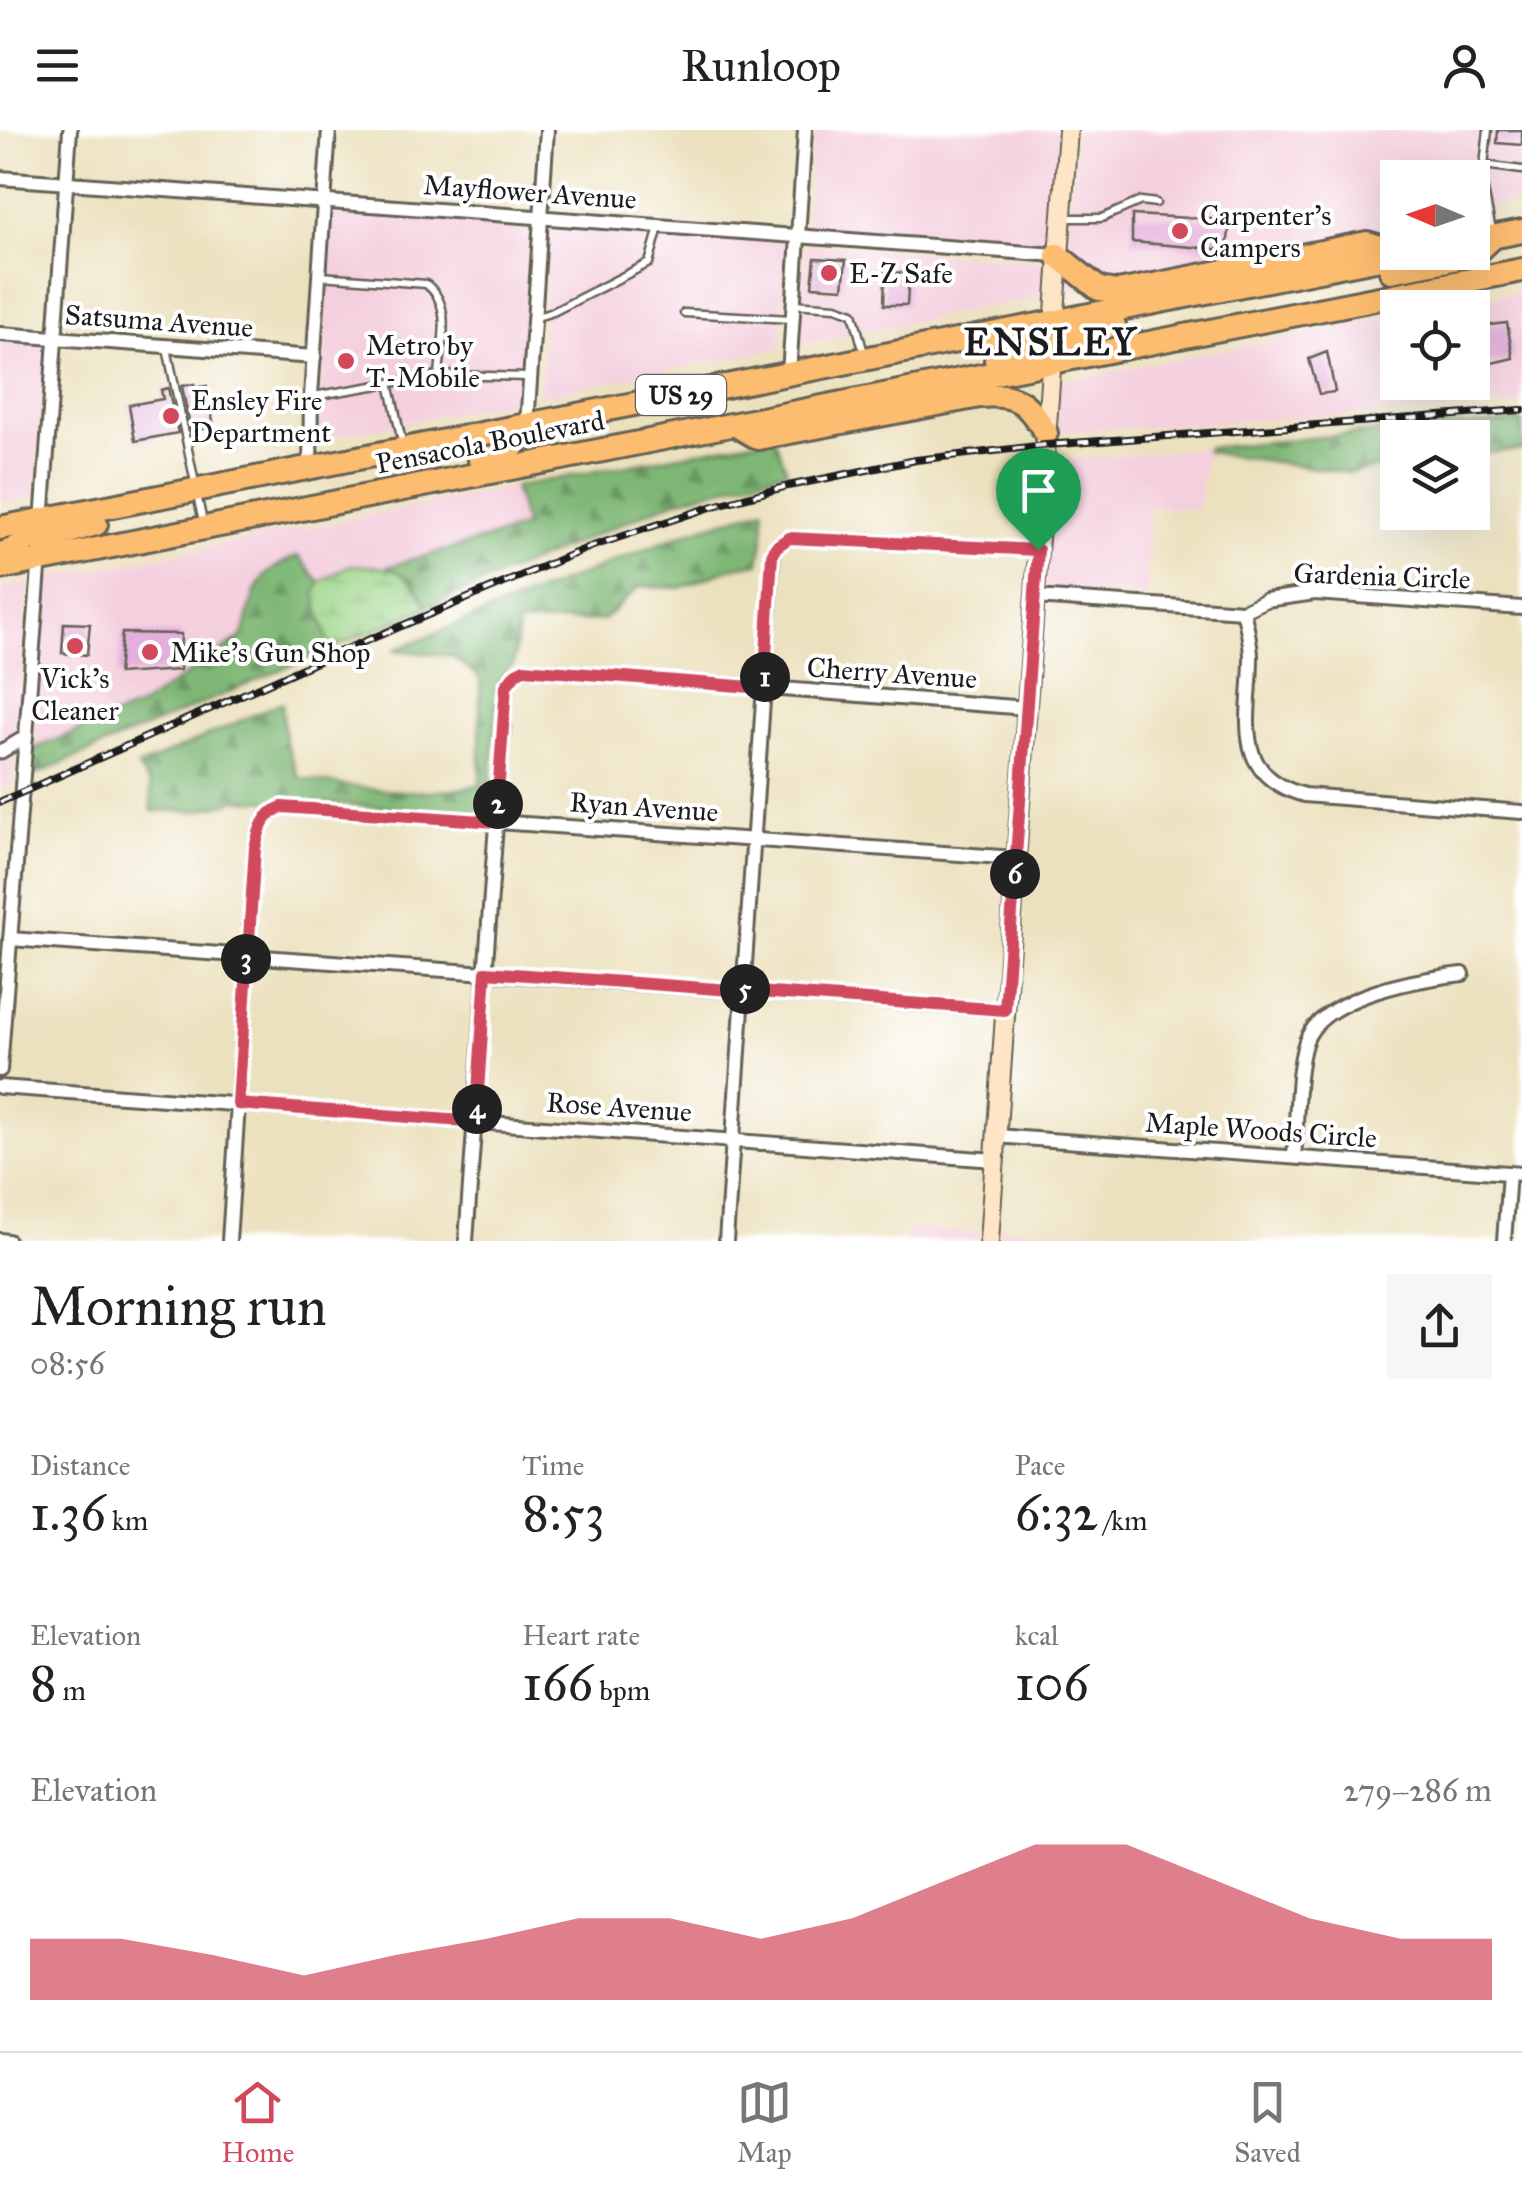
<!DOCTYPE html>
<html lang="en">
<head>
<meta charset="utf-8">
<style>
  :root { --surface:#fff; --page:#f6f6f6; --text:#222; --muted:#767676; --line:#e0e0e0; --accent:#d1495b }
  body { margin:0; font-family:"IM FELL Great Primer",serif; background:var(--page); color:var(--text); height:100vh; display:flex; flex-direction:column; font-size:38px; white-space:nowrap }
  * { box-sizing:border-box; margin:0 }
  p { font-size:32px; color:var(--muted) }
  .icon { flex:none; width:55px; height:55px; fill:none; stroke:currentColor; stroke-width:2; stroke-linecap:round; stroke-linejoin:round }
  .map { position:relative; height:1111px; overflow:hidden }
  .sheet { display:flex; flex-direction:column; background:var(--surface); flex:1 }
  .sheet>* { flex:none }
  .needle { width:65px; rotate:272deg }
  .buttons { position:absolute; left:1380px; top:30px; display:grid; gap:20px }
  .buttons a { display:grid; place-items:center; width:110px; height:110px; border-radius:0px; background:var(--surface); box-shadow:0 10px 40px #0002; font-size:50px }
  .pin { position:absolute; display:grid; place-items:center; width:85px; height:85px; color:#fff; margin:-102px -42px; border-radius:50% 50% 50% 0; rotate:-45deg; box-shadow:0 0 10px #0007 }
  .pin .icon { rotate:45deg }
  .km { position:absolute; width:50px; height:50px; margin:-25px; border-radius:50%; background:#222; color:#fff; font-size:28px; line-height:50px; text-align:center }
  .round { display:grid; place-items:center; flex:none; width:105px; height:105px; border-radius:0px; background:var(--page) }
  .headline { display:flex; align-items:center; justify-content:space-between; height:170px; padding:0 30px }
  h1 { font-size:55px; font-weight:600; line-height:75px }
  .figures { display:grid; grid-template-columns:repeat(3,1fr); gap:15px; height:170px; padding:10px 30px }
  .figures div { display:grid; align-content:center }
  .figures b { font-size:50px; font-weight:600 }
  .figures small { font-size:28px; font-weight:400 }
  .figures p { font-size:28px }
  .chart { height:280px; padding:20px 30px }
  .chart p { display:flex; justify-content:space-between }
  .chart svg { width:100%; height:180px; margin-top:10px; fill:var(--accent); opacity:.7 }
  header { display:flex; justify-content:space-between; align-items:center; height:130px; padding:0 30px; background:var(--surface); font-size:45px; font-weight:600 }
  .tab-bar { display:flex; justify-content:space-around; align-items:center; height:140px; border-top:2px solid var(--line); background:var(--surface); font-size:28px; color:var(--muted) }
  .tab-bar a { display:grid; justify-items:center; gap:5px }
  .tab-bar .on { color:var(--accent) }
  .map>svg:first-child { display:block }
  .built { fill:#f4cfde }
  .forest { fill:url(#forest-firs); stroke:#4d6a48; stroke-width:2.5 }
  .wetland { fill:url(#wetland-marsh); stroke:#5d7952; stroke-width:2.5 }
  .building { fill:#e3b0db }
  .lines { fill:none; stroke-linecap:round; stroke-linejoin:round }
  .lane-casing { stroke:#656155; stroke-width:11 }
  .street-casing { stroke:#656155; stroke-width:18 }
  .secondary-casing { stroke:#656155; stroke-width:22 }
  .highway-casing { stroke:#656155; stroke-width:28 }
  .lane { stroke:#fff; stroke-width:6 }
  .street { stroke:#fff; stroke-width:12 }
  .secondary { stroke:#fee5c5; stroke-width:18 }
  .highway { stroke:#fcbd6f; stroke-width:22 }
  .rail-casing { stroke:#1c1c1c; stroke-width:8 }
  .rail { stroke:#fff; stroke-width:4; stroke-dasharray:11; stroke-linecap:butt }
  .route-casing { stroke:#fff; stroke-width:20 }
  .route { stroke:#d1495b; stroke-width:12 }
  .poi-dot { fill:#d1495b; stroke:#fff; stroke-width:4 }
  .labels { text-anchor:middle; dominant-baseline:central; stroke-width:8; stroke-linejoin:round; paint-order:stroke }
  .shield { fill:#fff; stroke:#606060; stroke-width:2.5 }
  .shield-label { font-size:25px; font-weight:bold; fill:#1c1c1c }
  .street-label { font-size:28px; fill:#1c1c1c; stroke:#fff }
  .poi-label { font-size:28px; fill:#1c1c1c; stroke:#fff; text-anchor:start }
  .district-label { font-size:38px; font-weight:bold; letter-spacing:2.5px; fill:#1c1c1c; stroke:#fff }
</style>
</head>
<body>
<header><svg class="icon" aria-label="menu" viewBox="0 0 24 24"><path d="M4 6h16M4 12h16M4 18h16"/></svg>Runloop<svg class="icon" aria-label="person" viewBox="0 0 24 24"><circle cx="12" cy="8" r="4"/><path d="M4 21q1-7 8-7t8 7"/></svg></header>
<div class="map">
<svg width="1522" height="1111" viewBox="0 0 1522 1111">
  <defs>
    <pattern id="forest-firs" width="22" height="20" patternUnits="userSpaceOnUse" patternTransform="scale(2.5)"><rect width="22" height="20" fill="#7eb775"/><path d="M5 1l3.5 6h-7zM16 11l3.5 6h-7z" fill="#66945f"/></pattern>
    <pattern id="wetland-marsh" width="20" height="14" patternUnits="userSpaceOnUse" patternTransform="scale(2.5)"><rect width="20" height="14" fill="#9ed689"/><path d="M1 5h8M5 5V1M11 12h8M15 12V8" fill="none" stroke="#88b776"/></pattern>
  </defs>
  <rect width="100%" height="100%" fill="#fff"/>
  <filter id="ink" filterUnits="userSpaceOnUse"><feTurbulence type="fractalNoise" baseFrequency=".01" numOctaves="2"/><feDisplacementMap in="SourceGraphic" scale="20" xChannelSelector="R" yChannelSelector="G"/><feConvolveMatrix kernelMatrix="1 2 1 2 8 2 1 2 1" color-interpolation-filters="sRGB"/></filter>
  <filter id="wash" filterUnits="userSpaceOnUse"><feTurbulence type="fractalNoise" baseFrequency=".0048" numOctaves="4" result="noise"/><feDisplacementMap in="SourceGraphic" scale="40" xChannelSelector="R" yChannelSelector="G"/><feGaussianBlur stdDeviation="2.25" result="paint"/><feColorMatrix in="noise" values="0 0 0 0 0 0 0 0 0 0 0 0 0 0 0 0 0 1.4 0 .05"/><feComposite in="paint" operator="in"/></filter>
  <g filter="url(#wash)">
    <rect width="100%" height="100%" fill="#ece1be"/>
    <!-- built -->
    <g class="built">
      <polygon points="813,0 1060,0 1050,118 805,100"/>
      <polygon points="1076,0 1522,0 1522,72 1473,81 1472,48 1398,48 1397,96 1063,162"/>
      <polygon points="331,80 533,94 524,269 317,310"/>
      <polygon points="549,89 789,101 781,218 539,266"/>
      <polygon points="804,113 1049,131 1047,165 797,215"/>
      <polygon points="1522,161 1522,275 1054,302 1057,252 1397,186 1398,252 1472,252 1472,178 1439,177"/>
      <polygon points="0,211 47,214 36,366 0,373"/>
      <polygon points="1207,318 1198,380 1148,377 1147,467 1043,461 1052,331"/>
      <polygon points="514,357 525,396 492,410 426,424 388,437 350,435 320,452 298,426 259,450 244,505 139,577 33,619 36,609 33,605 45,449"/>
      <polygon points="30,453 18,603 0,614 0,458"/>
      <polygon points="17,621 14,654 0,660 0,630"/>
      <polygon points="998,1098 1155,1104 1154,1111 997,1111"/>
      <polygon points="907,1099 982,1104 981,1111 906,1111"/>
    </g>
    <!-- forest -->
    <g class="forest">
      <polygon points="1522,292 1522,320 1473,324 1472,308 1398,308 1397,335 1349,343 1207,322 1207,318 1406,299"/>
      <path d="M774,307L787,340L674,371L427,477L414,451L388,437C434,421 481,414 525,396L514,357Z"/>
      <path d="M764,379V405L759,433L731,438L680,458L640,456L603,490L518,494L513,535L506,540L498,556L489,684L282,671L238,670L196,681H152L150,655L138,637L282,572L285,611L299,648C358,658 421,669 480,655V548L452,526L394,520L688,402Z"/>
      <path d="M298,426L320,452L315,465L330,519L30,647L33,619L139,577L243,506C256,460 251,446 298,426Z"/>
    </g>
    <!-- wetland -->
    <path class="wetland" d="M350,435C392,437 408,437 427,477L330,519L315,465L320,452Z"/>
    <g id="blocks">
      <!-- building -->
      <g class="building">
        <polygon points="1498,0 1522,0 1522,15 1497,13"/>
        <polygon points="1132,85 1230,90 1227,120 1132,112"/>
        <polygon points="815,128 846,130 843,158 812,156"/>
        <polygon points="885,142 909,143 907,175 884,175"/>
        <polygon points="1507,193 1513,228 1488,234 1481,196"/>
        <polygon points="1327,222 1335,262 1319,264 1309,229"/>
        <polygon points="194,254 194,258 207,256 214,297 191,301 182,256"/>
        <polygon points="168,258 178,303 135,311 129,275 163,269 161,260"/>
        <polygon points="64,493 90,494 87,525 62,523"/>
        <polygon points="122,503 181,504 180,540 118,544"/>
      </g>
    </g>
  </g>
  <g filter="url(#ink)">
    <use href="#blocks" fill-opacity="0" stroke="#656155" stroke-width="2.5"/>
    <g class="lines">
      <defs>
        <g id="lane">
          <polyline points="1484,35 1488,0"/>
          <polyline points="1067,88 1102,88 1141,71 1156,73"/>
          <polyline points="1492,101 1482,50 1484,35 1522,40"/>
          <path d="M321,146L426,154C454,175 441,213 439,245"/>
          <polyline points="793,174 836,177 853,183 864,223"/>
          <polyline points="684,183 791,189"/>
          <polyline points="537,187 553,182 649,133 659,97"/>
          <polyline points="167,218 195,353"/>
          <polyline points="389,253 403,316"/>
          <polyline points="313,266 439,245 528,247"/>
          <polyline points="197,365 203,392"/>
        </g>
        <g id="street">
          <polyline points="0,48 1057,125"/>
          <polyline points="0,204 314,227"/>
          <polyline points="789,244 805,0"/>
          <polyline points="527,295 547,0"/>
          <polyline points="310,338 311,266 329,0"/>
          <polyline points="42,392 70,0"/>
          <polyline points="1035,467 1243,481"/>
          <path d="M1522,478L1315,463L1266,470L1243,481C1247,497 1251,512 1251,528C1251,586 1229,644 1304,665L1522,682"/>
          <polyline points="0,622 26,607"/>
          <polyline points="10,809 1005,880"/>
          <polyline points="0,940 40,426"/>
          <polyline points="0,957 995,1030"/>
          <polyline points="996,1006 1522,1044"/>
          <path d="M1294,1027C1297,995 1296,939 1306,911C1323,865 1420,849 1463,844"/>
          <polyline points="0,1110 8,1111"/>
          <path d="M229,1111L255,718C259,699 263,684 282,677L1016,728"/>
          <polyline points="466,1111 506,556 515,543 524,539 1027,578"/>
          <polyline points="726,1111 773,425 776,417 789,408 1038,420"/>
          <polyline points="1504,1111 1509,1043"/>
        </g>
        <polyline id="secondary" points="989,1111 1068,0"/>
        <g id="highway">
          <polyline points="1481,109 1522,101"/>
          <polyline points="1057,125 1099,159 1118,162 1367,113 1398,122"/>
          <polyline points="1391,141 1474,125 1493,107"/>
          <polyline points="996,230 1036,216 1053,192"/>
          <path d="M1050,233C1070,205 1080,201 1114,195"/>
          <path d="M736,295L758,308L980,266C1017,263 1026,271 1046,303"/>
          <path d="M480,330C506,325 517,319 527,295"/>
          <polyline points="0,398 1411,122"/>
          <path d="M0,424C22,419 30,407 42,390"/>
          <polyline points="39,430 55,406 96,394"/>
          <polyline points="0,438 1522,140"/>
        </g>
      </defs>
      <!-- lane casing -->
      <use href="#lane" class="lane-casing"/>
      <!-- street casing -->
      <use href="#street" class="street-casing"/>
      <!-- secondary casing -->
      <use href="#secondary" class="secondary-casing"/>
      <!-- highway casing -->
      <use href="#highway" class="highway-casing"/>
      <!-- lane -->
      <use href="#lane" class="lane"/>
      <!-- street -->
      <use href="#street" class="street"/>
      <!-- secondary -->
      <use href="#secondary" class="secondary"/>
      <!-- highway -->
      <use href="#highway" class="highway"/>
      <defs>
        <polyline id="rail" points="0,672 325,528 590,417 714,376 788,356 916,330 1046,315 1522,280"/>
      </defs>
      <!-- rail casing -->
      <use href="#rail" class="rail-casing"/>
      <!-- rail -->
      <use href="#rail" class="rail"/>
    </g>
  </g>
  <g class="lines" filter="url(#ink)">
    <defs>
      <path id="route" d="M789,408L1038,420L1005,880L486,842L476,992L238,974L255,718C259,700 263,684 282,677L496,692L506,556L516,543L524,539L764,558L772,425L776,417Z"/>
    </defs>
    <!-- route casing -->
    <use href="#route" class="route-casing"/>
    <!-- route -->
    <use href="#route" class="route"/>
  </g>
  <!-- markers -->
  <g class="poi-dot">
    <circle cx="1180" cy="101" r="10"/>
    <circle cx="829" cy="143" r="10"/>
    <circle cx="346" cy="231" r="10"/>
    <circle cx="171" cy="286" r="10"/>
    <circle cx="75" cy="516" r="10"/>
    <circle cx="150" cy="522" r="10"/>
  </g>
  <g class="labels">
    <!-- shield labels -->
    <rect class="shield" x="636" y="245" width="90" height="40" rx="8"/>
    <g class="shield-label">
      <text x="681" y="265">US 29</text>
    </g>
    <!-- street labels -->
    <g class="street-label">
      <text transform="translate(530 62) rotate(4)">Mayflower Avenue</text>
      <text transform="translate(159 191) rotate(4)">Satsuma Avenue</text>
      <text transform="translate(490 312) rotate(-11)">Pensacola Boulevard</text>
      <text transform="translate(1382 446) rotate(2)">Gardenia Circle</text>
      <text transform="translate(892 543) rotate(4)">Cherry Avenue</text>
      <text transform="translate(644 677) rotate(4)">Ryan Avenue</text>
      <text transform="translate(619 977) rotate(4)">Rose Avenue</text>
      <text transform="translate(1261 1000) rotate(4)">Maple Woods Circle</text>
    </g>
    <!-- poi labels -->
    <g class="poi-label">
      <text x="1200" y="85">Carpenter's<tspan x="1200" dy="32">Campers</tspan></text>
      <text x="849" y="143">E-Z Safe</text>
      <text x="366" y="215">Metro by<tspan x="366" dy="32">T-Mobile</tspan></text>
      <text x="191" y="270">Ensley Fire<tspan x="191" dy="32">Department</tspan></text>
      <text x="170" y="522">Mike's Gun Shop</text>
      <text x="75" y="548" text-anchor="middle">Vick's<tspan x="75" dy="32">Cleaner</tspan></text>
    </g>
    <!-- district labels -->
    <g class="district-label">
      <text x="1051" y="212">ENSLEY</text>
    </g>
  </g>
</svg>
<div class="buttons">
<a><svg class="needle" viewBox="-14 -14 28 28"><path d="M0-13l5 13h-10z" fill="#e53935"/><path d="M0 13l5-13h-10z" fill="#767676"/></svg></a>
<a><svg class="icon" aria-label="locate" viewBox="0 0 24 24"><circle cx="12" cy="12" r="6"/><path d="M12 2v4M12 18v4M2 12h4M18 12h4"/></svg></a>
<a><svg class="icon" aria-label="layers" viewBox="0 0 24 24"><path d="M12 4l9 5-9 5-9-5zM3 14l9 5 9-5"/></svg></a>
</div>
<div class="pin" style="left:1038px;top:420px;background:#1e9e55"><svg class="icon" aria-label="arrive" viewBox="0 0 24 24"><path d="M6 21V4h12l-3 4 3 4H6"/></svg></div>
<b class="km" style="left:765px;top:547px">1</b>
<b class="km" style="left:498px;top:674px">2</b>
<b class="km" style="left:246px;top:829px">3</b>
<b class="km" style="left:477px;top:979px">4</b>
<b class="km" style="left:745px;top:859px">5</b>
<b class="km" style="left:1015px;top:744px">6</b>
</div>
<section class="sheet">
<div class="headline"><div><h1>Morning run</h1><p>08:56</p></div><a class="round"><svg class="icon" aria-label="share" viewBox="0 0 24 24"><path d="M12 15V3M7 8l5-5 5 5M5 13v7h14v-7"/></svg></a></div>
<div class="figures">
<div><p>Distance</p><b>1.36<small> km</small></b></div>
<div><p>Time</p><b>8:53</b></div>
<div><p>Pace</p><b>6:32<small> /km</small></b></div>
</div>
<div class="figures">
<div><p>Elevation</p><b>8<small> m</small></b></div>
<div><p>Heart rate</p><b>166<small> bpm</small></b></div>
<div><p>kcal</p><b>106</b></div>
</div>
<div class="chart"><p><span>Elevation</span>279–286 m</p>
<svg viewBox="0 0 160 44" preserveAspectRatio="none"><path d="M0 44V29L10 29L20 33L30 38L40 33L50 29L60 24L70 24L80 29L90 24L100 15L110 6L120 6L130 15L140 24L150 29L160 29V44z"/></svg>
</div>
</section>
<nav class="tab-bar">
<a class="on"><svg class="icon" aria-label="home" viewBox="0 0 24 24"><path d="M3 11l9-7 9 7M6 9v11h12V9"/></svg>Home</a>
<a><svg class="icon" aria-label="map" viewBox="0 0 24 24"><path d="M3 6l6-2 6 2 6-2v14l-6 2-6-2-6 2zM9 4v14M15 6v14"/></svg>Map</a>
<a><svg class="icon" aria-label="saved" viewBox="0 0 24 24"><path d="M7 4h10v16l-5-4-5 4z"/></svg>Saved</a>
</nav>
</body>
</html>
